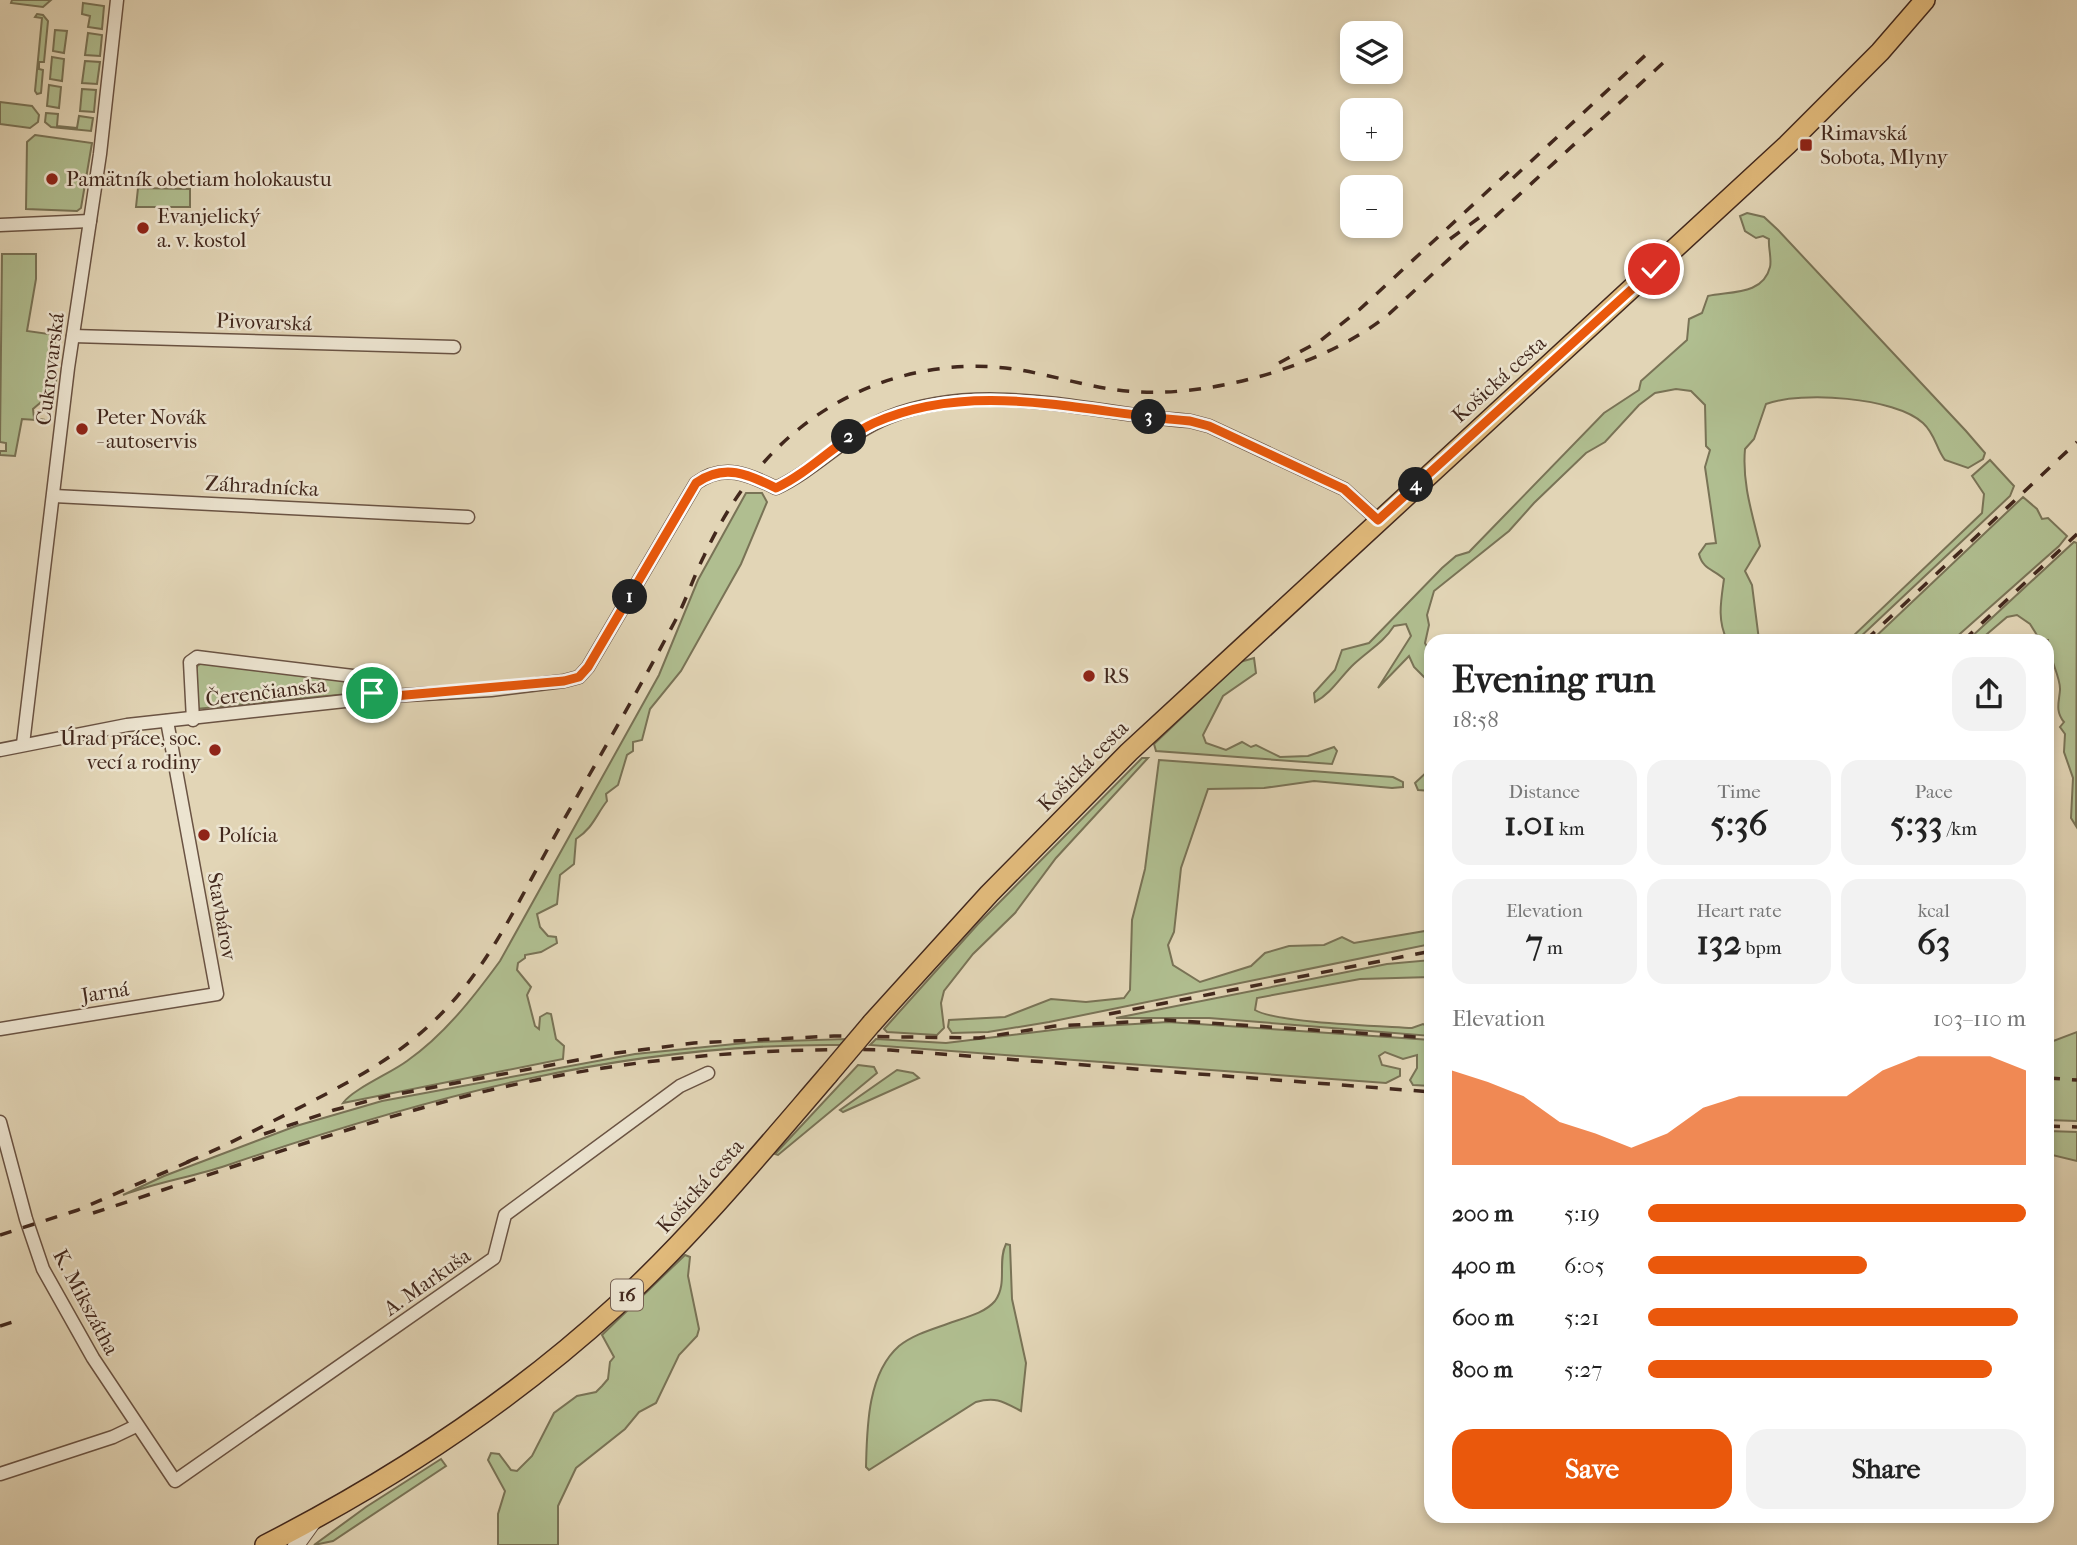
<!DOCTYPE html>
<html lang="en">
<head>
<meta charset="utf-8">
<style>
  :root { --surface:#fff; --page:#f2f2f2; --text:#222; --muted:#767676; --accent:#ea580c }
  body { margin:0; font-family:"IM FELL French Canon",serif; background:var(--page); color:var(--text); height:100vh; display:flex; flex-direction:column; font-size:26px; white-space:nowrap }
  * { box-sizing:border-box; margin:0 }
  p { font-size:23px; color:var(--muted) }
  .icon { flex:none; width:38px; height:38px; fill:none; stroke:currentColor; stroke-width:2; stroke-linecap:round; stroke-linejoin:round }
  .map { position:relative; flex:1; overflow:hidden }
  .drawer { position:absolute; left:1424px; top:634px; width:630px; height:889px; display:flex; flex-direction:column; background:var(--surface); border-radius:21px; box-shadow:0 4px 10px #0003 }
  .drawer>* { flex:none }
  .buttons { position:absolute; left:1340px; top:21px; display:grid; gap:14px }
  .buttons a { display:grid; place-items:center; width:63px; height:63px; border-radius:14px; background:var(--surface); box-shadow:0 4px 10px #0003; font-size:35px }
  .pin { position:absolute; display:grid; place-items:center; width:60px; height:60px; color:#fff; margin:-30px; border:4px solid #fff; border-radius:50%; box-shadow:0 2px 7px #0007 }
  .km { position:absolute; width:35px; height:35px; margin:-18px; border-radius:50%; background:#222; color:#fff; font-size:19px; line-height:35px; text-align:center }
  .round { display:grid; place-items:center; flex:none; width:74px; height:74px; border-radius:21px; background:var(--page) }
  .head { display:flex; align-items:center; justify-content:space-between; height:119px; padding:0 28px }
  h1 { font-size:38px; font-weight:700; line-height:52px }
  .figures { display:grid; grid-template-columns:repeat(3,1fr); gap:10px; height:119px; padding:7px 28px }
  .figures div { display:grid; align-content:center; border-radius:18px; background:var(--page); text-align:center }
  .figures b { font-size:35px; font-weight:700 }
  .figures small { font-size:19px; font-weight:400 }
  .figures p { font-size:19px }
  .chart { height:196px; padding:14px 28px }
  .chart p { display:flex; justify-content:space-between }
  .chart svg { width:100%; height:126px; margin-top:7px; fill:var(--accent); opacity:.7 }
  .primary-button { display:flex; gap:14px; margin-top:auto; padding:14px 28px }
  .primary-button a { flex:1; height:80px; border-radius:21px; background:var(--accent); color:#fff; font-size:28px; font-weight:700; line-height:80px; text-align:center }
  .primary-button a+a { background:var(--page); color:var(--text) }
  ul { padding:0 28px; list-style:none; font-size:23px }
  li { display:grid; grid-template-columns:112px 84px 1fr; align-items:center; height:52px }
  li i { height:18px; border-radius:9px; background:var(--accent) }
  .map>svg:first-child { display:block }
  .green { fill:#b0be90; stroke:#797356; stroke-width:2 }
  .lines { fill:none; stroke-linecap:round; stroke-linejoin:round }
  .minor-casing { stroke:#6a5343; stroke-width:15 }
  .tertiary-casing { stroke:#6a5343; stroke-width:18 }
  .primary-casing { stroke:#42281d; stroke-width:22 }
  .minor { stroke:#ece4d0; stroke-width:12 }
  .tertiary { stroke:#ece4d0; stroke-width:16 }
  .primary { stroke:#e1ba7b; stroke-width:19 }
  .rail { stroke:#42281d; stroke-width:3.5; stroke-dasharray:12 12; stroke-linecap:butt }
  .primary-bridge-casing { stroke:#42281d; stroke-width:22; stroke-linecap:butt }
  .primary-bridge { stroke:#e1ba7b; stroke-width:19 }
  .route-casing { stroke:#fff; stroke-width:14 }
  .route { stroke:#ea580c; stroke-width:9 }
  .poi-dot { fill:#8f2418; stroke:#ece4d0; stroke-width:2.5 }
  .labels { text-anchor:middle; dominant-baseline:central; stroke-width:5; stroke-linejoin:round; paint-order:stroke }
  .shield { fill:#ece4d0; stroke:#756053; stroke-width:2 }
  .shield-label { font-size:19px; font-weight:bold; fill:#42281d }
  .poi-label { font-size:21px; fill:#42281d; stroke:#ece4d0; text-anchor:start }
  .street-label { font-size:21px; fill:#42281d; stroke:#ece4d0 }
</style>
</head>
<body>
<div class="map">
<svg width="2077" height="1545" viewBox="0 0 2077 1545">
  <rect width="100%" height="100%" fill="#e2d5b6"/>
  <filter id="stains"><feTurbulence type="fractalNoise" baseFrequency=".00286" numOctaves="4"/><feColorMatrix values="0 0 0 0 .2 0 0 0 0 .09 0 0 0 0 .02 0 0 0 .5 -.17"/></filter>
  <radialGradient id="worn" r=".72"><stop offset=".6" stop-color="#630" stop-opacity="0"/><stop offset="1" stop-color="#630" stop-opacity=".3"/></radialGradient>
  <!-- green -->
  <g class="green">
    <polygon points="12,0 51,0 43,7 11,3"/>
    <polygon points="83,3 104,6 102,29 88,27 90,16 82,14"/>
    <polygon points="37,14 43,15 48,21 44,62 39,62 39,69 43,70 41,93 37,94 35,91 42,18 35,17"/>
    <polygon points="55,30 67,31 64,53 53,51"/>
    <polygon points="88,33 102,35 100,56 85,55"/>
    <polygon points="52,57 64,59 62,81 50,79"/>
    <polygon points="85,61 100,62 97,84 82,83"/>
    <polygon points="49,85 61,87 59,108 47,106"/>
    <polygon points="82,89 96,90 94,112 80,111"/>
    <polygon points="0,102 32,106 39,115 38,122 30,128 0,124"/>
    <polygon points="46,113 58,114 57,126 77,128 79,116 93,118 91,131 51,127 45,122"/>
    <polygon points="35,135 92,143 81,208 77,211 26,209 27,142"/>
    <polygon points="138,188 190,189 190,207 136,207"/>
    <path d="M1747,213L1764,217L1778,230L1966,431L1985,453L1983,459L1968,468L1945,460C1936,449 1936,435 1923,423C1895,397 1801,391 1766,404L1754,439L1745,449C1742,483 1752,513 1760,546L1745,571L1752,585L1759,640H1727C1717,620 1721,601 1724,579C1714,569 1703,570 1699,554L1706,544L1716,543L1705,467L1710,450L1706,446L1705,405L1691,391L1676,389L1655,393L1639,405L1605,442L1586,453L1534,503L1509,531L1434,591L1427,615L1429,625L1425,643L1431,654V684L1414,667L1409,656L1378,688L1411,636L1406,624L1394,626C1383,643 1369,650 1354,664C1341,676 1332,693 1315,702L1314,693L1335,670L1342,650L1369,643L1442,568L1456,556L1469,552L1604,413L1639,390L1641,381L1687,340L1689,319L1702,313L1708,296C1728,291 1763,296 1770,267C1772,259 1768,247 1769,239L1763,236L1756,238L1745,231L1740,216Z"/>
    <polygon points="2,254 36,254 36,279 27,331 56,335 51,373 57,374 53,404 40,403 33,409 34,418 51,421 22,419 15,456 0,455 0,451 6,451 6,443 0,442"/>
    <polygon points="1990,460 2014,486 2010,496 1857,640 1849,640 1982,513 1984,494 1972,476"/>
    <path d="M746,493H762L767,502L741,564L681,671L650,709L642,740L633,742V751L627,755L618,785L606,794L607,801C596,815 593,828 576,839L574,864L560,875L557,904L537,914L540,927L548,936L556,937L557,943L541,952L525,955V958L518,963L517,970L531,987L527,995L535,1026L539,1029L540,1017L547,1013L551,1014L556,1039L564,1046L563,1059L343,1103C353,1089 391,1073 407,1061C444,1035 473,998 500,961L659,675L698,580Z"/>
    <polygon points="2023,497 2037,509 2042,519 2048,518 2067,536 2059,546 1953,640 1872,640"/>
    <path d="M2074,542L2077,543L2076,826L2071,818L2073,778L2064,752L2065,734L2060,727L2064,722C2055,711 2059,702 2060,690C2061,677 2048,657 2048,640H2040L2030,624L2017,615L2007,617L1980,640H1968Z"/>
    <polygon points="1254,658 1256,673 1223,696 1203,735 1206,743 1226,750 1242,742 1251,747 1256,745 1280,757 1308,756 1334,747 1337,751 1332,764 1156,751 1154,744 1240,662"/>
    <polygon points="208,661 358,682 368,692 196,709 193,674 198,665"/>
    <polygon points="1142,758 1148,758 1056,858 1015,913 973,954 944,991 941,1003 944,1028 937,1035 887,1032 884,1029 978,924"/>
    <polygon points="1159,760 1393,777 1403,782 1403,787 1392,788 1314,781 1264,788 1208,789 1181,868 1174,932 1168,945 1173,965 1200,982 1251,966 1265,953 1289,946 1324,945 1342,937 1354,943 1431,930 1431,944 1049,1022 988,1032 952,1033 948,1027 949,1020 1005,1017 1051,999 1086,1002 1124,998 1130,990 1132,920 1145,869"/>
    <polygon points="1431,768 1431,791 1418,790 1415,783"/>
    <path d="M1431,960V977L1360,979L1257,998L1255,1010C1276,1023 1381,1026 1412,1028L1423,1024L1431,1028V1036L1209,1018H1116L1387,964Z"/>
    <polygon points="1168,1022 1431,1040 1431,1086 1413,1085 1410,1080 1417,1068 1417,1055 1403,1059 1385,1052 1379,1056 1382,1065 1400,1069 1400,1076 1386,1083 870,1045 876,1039 946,1043 1069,1028"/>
    <polygon points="2077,1032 2077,1121 2048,1120 2048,1043"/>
    <path d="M846,1039L840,1045C624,1043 427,1097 225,1166C192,1177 157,1182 123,1195L164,1176L296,1126L382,1101L635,1054L755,1042Z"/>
    <polygon points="858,1065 874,1067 877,1073 778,1155 775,1154"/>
    <polygon points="897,1070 913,1073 919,1078 843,1112 840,1110"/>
    <polygon points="2048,1131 2077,1132 2077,1161 2048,1154"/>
    <path d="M1006,1244L1010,1245L1012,1299L1026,1363L1021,1411C1004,1402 996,1396 976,1402L869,1470L866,1467C867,1429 867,1374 899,1346C913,1335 930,1330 947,1324C963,1318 984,1314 995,1301C1008,1283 997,1262 1006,1244Z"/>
    <polygon points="685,1255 690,1257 688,1276 699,1329 697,1336 679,1355 656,1403 639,1412 625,1429 576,1468 558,1506 558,1545 498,1545 498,1514 505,1491 488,1460 491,1453 499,1454 511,1470 517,1471 532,1456 554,1413 577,1396 596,1392 602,1386 608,1379 610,1362 614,1357 602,1335"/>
    <polygon points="441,1459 446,1466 333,1541 314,1545 366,1507"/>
  </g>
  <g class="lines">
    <defs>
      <g id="minor">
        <polyline points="0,225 90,221"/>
        <polyline points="73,336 454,347"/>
        <polyline points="54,496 468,517"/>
        <polyline points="193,720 190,662 197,657 361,677 371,688 372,698"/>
        <polyline points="23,744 68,368 100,154 117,0"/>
        <path d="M0,750L127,725L391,696L491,690L564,681L579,677L588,667L696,483C724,463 748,474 776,488C817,469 846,434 889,417C985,379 1091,414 1190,421L1209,426L1344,489L1378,520"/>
        <polyline points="0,1029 217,994 167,721"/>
        <polyline points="0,1122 26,1219 43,1269 93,1358 175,1481 494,1258 505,1215 680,1086 708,1073"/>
        <polyline points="0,1474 113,1437 136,1426"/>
      </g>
      <polyline id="tertiary" points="296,1545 314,1520"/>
      <g id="primary">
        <polyline points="872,1023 989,894 1129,752 1787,145 1880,52 1925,0"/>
        <path d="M265,1545C392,1480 511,1402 616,1306C693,1235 760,1154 828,1075"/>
      </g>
    </defs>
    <!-- minor casing -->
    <use href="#minor" class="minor-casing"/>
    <!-- tertiary casing -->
    <use href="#tertiary" class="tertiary-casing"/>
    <!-- primary casing -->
    <use href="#primary" class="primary-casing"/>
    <!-- minor -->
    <use href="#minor" class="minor"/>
    <!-- tertiary -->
    <use href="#tertiary" class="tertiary"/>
    <!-- primary -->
    <use href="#primary" class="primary"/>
    <!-- rail -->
    <g class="rail">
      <polyline points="1513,178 1651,50"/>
      <polyline points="1450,239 1487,212"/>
      <polyline points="1279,363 1320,341 1359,310 1517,164"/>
      <polyline points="1866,640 2077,442"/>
      <polyline points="1964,640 2077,534"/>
      <polyline points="1109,1014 1432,951"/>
      <polyline points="2048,1078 2077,1080"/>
      <polyline points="2048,1126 2077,1127"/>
      <polyline points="264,1134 334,1110 387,1096 609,1054 694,1043 834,1036 979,1038 1055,1026 1166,1020 1432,1038"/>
      <path d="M187,1162C222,1148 255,1130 289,1113C342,1086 395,1060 438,1017C488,968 518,902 552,841C592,769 635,697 674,623C686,601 693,578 704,556C726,508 758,461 800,428C861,379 942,357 1020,370C1060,377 1098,390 1139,392C1218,396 1328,364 1389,314L1663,63"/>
      <path d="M93,1213C219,1172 345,1127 474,1094C610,1060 750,1047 890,1050L1432,1092"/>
      <polyline points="0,1235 78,1210 195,1159"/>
      <polyline points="0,1326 19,1320"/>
    </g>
    <defs>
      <polyline id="primary-bridge" points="828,1075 872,1023"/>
    </defs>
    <!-- primary-bridge casing -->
    <use href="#primary-bridge" class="primary-bridge-casing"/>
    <!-- primary-bridge -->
    <use href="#primary-bridge" class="primary-bridge"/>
  </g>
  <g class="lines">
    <defs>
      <path id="route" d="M372,693V698L564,681L579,677L588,667L696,483C724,463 748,474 776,488C812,471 838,440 874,423C975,378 1085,413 1190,421L1209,426L1344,489L1378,520L1654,269"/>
    </defs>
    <!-- route casing -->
    <use href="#route" class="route-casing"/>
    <!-- route -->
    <use href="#route" class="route"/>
  </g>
  <!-- markers -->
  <g class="poi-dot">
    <rect x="1799" y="138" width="14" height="14" rx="3.5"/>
    <circle cx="52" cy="179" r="7"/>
    <circle cx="143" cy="228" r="7"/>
    <circle cx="82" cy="429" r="7"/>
    <circle cx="1089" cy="676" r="7"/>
    <circle cx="215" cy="750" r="7"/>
    <circle cx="204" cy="835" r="7"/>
  </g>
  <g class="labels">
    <!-- shield labels -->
    <rect class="shield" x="611" y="1279.5" width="32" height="31" rx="5"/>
    <g class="shield-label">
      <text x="627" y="1295">16</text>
    </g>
    <!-- poi labels -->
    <g class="poi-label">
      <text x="1820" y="133">Rimavská<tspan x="1820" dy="24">Sobota, Mlyny</tspan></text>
      <text x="66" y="179">Pamätník obetiam holokaustu</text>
      <text x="157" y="216">Evanjelický<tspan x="157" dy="24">a. v. kostol</tspan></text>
      <text x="96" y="417">Peter Novák<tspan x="96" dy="24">- autoservis</tspan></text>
      <text x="1103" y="676">RS</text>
      <text x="201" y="738" text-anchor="end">Úrad práce, soc.<tspan x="201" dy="24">vecí a rodiny</tspan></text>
      <text x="218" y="835">Polícia</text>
    </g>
    <!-- street labels -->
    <g class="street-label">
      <text transform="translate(264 322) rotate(2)">Pivovarská</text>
      <text transform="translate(50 369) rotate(-83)">Cukrovarská</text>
      <text transform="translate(1499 379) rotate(-42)">Košická cesta</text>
      <text transform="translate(262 486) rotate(3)">Záhradnícka</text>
      <text transform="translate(266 692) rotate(-7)">Čerenčianska</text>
      <text transform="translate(1083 766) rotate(-45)">Košická cesta</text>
      <text transform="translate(222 916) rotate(80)">Stavbárov</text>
      <text transform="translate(105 992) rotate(-9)">Jarná</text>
      <text transform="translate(700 1186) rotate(-48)">Košická cesta</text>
      <text transform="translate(427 1282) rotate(-35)">A. Markuša</text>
      <text transform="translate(86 1302) rotate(62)">K. Mikszátha</text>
    </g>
  </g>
  <rect width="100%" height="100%" filter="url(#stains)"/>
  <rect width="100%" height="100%" fill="url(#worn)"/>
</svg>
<div class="buttons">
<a><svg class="icon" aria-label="layers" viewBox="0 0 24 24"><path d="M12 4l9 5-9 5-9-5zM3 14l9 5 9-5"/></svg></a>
<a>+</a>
<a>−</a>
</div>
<div class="pin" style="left:372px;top:693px;background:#1e9e55"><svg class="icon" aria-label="arrive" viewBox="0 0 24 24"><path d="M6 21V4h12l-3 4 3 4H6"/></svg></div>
<div class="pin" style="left:1654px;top:269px;background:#d93025"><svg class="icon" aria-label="check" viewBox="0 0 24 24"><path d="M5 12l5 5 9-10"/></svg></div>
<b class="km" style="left:630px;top:597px">1</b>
<b class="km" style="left:849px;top:437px">2</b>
<b class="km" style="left:1149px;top:417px">3</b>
<b class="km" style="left:1416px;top:485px">4</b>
<section class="drawer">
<div class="head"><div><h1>Evening run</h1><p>18:58</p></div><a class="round"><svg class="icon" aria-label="share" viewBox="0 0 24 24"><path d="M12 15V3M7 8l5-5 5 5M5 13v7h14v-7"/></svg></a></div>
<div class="figures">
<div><p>Distance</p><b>1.01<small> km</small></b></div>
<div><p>Time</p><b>5:36</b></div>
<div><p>Pace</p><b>5:33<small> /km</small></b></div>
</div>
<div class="figures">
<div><p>Elevation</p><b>7<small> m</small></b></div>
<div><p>Heart rate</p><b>132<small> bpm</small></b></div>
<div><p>kcal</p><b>63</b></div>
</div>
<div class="chart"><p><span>Elevation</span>103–110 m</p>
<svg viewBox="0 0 160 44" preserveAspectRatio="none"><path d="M0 44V11L10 15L20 20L30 29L40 33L50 38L60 33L70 24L80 20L90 20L100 20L110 20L120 11L130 6L140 6L150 6L160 11V44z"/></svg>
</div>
<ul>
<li><b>200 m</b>5:19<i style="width:100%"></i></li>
<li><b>400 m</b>6:05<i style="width:58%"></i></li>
<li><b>600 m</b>5:21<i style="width:98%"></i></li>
<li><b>800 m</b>5:27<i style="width:91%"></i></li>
</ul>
<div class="primary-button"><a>Save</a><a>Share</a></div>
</section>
</div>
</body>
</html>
